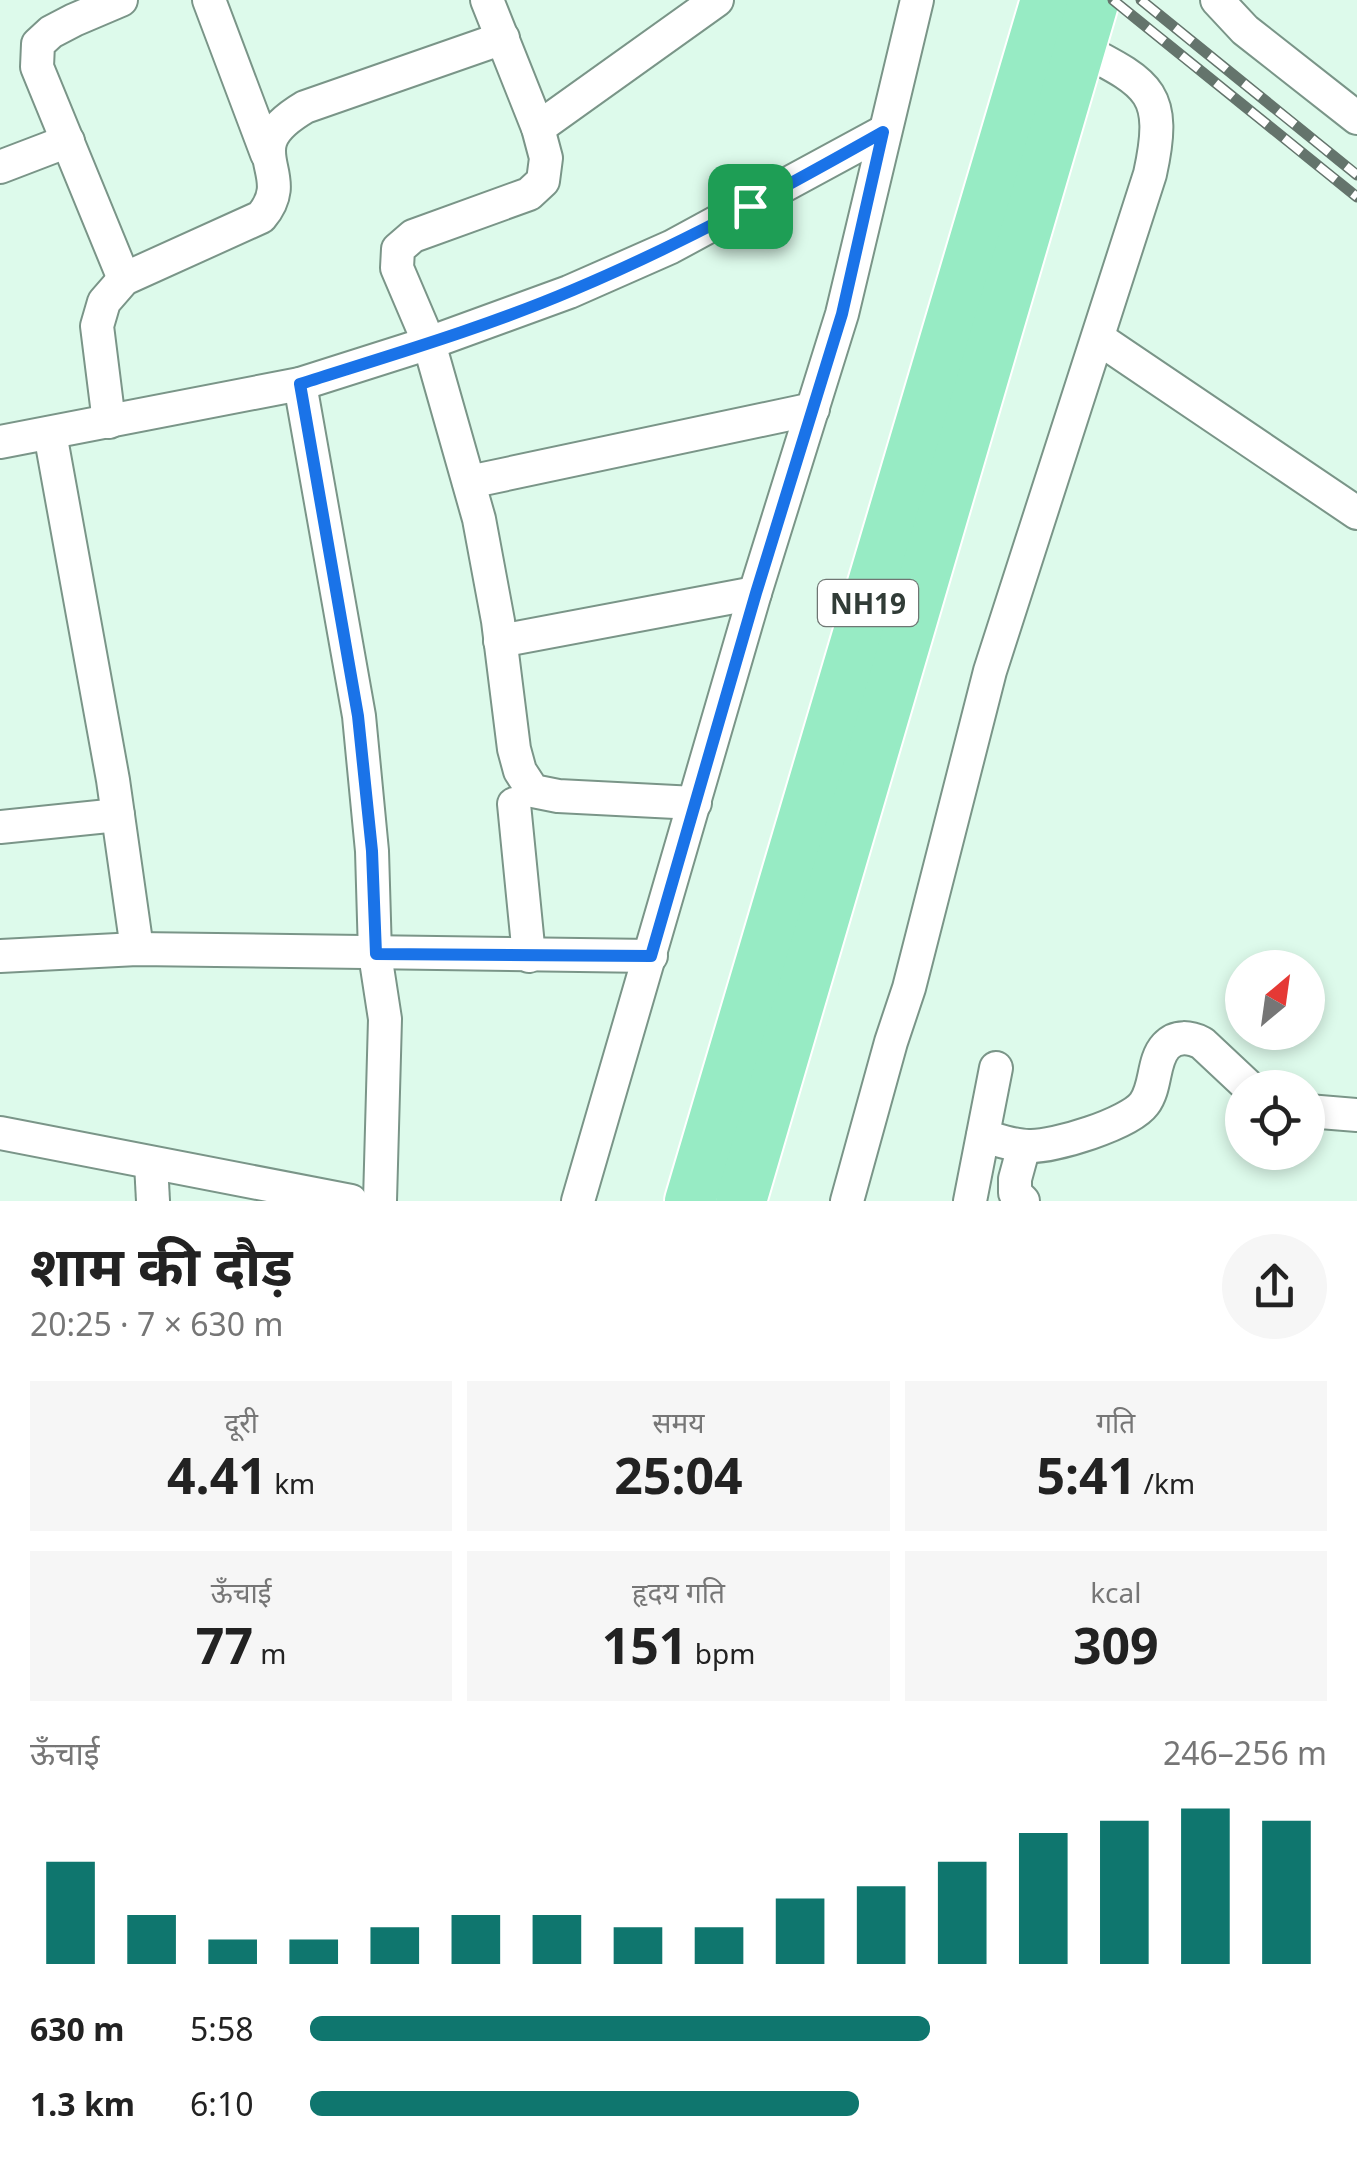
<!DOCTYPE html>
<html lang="hi">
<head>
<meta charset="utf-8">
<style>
  :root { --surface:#fff; --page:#f6f6f6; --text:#222; --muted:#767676; --accent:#0f766e }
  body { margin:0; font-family:"Noto Sans","Noto Sans Devanagari",sans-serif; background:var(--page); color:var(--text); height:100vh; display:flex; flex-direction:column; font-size:38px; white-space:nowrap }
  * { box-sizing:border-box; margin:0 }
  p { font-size:32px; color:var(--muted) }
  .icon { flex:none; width:55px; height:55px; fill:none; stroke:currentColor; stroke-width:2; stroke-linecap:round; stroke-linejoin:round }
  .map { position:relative; height:1201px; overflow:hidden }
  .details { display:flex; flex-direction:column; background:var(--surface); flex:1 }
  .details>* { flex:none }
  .needle { width:65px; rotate:29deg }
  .tools { position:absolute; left:1225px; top:950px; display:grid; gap:20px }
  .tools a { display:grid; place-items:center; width:100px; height:100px; border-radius:50%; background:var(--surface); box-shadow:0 5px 15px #0003; font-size:50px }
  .pin { position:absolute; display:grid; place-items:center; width:85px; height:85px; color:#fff; margin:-42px; border-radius:20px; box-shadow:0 5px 15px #0006 }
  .round { display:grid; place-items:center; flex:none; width:105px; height:105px; border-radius:52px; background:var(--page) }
  .summary { display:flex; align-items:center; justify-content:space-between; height:170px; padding:0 30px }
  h1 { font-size:55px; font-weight:700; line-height:75px }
  .stats { display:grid; grid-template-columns:repeat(3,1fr); gap:15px; height:170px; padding:10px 30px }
  .stats div { display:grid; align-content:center; border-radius:0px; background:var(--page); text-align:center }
  .stats b { font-size:50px; font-weight:700 }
  .stats small { font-size:28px; font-weight:400 }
  .stats p { font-size:28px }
  .chart { height:280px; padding:20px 30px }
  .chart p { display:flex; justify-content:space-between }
  .chart svg { width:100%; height:180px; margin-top:10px; stroke:var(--accent); stroke-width:6 }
  ul { padding:0 30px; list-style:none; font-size:32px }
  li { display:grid; grid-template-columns:160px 120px 1fr; align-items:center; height:75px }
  li i { height:25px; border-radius:12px; background:var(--accent) }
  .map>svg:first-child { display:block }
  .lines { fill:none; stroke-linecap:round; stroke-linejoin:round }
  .minor-casing { stroke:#7a9588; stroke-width:36 }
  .highway-casing { stroke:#fff; stroke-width:54 }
  .minor { stroke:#fff; stroke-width:32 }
  .highway { stroke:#97ebc4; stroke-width:50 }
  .rail-casing { stroke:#64746c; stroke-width:11 }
  .rail { stroke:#fff; stroke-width:8; stroke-dasharray:22; stroke-linecap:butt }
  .route-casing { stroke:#fff; stroke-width:20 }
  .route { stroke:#1a73e8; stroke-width:12 }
  .labels { text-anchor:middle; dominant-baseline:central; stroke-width:8; stroke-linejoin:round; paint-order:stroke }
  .shield { fill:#fff; stroke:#6f7673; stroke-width:2.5 }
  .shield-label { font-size:28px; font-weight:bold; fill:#313c37 }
</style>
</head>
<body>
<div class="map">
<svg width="1357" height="1201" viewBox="0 0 1357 1201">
  <rect width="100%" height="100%" fill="#ddfaeb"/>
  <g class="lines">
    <defs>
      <g id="minor">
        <polyline points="121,0 74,20 51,32 38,44 37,67 124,279"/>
        <polyline points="209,0 267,154"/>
        <polyline points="487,0 538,128 546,158 543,181 529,194 413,236 398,249 397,268 429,343 479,519 498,621 514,749 520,771 533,791 558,796 695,803"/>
        <polyline points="1217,0 1245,30 1357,118"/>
        <polyline points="538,128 717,0"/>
        <polyline points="0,167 68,141"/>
        <polyline points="1098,338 1357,513"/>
        <polyline points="300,384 359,716 372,851 375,954 385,1019 380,1201"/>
        <path d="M109,422L97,326L104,302L124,279L261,217C300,171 231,151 305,107L503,38"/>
        <polyline points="50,433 113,780 137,949"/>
        <polyline points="0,442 300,384 429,343 569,292 671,247 883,132"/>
        <polyline points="469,482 813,409"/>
        <polyline points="500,641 755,593"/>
        <polyline points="514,804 529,956"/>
        <polyline points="0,827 118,815"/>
        <polyline points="0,956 137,949 651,956"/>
        <polyline points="1308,1111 1357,1115"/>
        <polyline points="0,1133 351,1201"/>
        <path d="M983,1136C998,1140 1014,1146 1029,1146C1054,1147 1129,1124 1144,1104C1157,1087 1152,1061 1166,1046C1176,1035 1190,1037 1202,1043L1250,1088"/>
        <polyline points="151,1163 153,1201"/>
        <polyline points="578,1201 755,593 842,314 917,0"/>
        <path d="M847,1201L891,1042L909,988L990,671L1150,174C1168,92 1149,84 1080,48"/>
        <polyline points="970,1201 996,1068"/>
        <polyline points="1023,1201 1015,1193 1015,1179 1024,1146"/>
      </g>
      <g id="highway">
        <polyline points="690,1201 1046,0"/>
        <polyline points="741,1201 1094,0"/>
      </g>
    </defs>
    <!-- minor casing -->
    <use href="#minor" class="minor-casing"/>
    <!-- highway casing -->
    <use href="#highway" class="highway-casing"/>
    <!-- minor -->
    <use href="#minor" class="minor"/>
    <!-- highway -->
    <use href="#highway" class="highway"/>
    <defs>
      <g id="rail">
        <polyline points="1113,0 1357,197"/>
        <polyline points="1141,0 1357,175"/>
      </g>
    </defs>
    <!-- rail casing -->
    <use href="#rail" class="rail-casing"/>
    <!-- rail -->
    <use href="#rail" class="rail"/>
  </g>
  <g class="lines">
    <defs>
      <path id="route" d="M883,132L842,314L756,593L651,956L376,954L372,851L358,716L300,384C391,355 484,328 573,290C680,245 782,189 883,132Z"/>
    </defs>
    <!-- route casing -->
    <use href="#route" class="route-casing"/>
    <!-- route -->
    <use href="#route" class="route"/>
  </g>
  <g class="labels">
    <!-- shield labels -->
    <rect class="shield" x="818" y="580" width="100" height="46" rx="8"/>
    <g class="shield-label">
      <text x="868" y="603">NH19</text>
    </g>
  </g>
</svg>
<div class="tools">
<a><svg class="needle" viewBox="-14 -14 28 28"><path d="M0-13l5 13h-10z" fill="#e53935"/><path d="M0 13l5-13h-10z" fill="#767676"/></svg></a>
<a><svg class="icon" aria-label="locate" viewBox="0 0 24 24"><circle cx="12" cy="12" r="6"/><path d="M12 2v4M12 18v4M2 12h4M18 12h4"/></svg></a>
</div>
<div class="pin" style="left:750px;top:206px;background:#1e9e55"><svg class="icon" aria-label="arrive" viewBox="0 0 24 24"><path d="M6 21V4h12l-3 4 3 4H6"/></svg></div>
</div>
<section class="details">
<div class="summary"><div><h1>शाम की दौड़</h1><p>20:25 · 7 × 630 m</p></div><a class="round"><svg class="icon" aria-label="share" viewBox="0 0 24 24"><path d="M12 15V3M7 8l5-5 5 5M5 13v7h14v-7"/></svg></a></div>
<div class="stats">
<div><p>दूरी</p><b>4.41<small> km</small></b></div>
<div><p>समय</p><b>25:04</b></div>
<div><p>गति</p><b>5:41<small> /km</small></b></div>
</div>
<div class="stats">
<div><p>ऊँचाई</p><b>77<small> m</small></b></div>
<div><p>हृदय गति</p><b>151<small> bpm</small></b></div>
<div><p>kcal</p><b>309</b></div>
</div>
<div class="chart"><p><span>ऊँचाई</span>246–256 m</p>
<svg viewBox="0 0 160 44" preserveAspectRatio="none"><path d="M5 44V19M15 44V32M25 44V38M35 44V38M45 44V35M55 44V32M65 44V32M75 44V35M85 44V35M95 44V28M105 44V25M115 44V19M125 44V12M135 44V9M145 44V6M155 44V9"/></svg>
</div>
<ul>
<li><b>630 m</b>5:58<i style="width:61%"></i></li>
<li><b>1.3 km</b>6:10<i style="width:54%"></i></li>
</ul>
</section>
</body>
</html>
